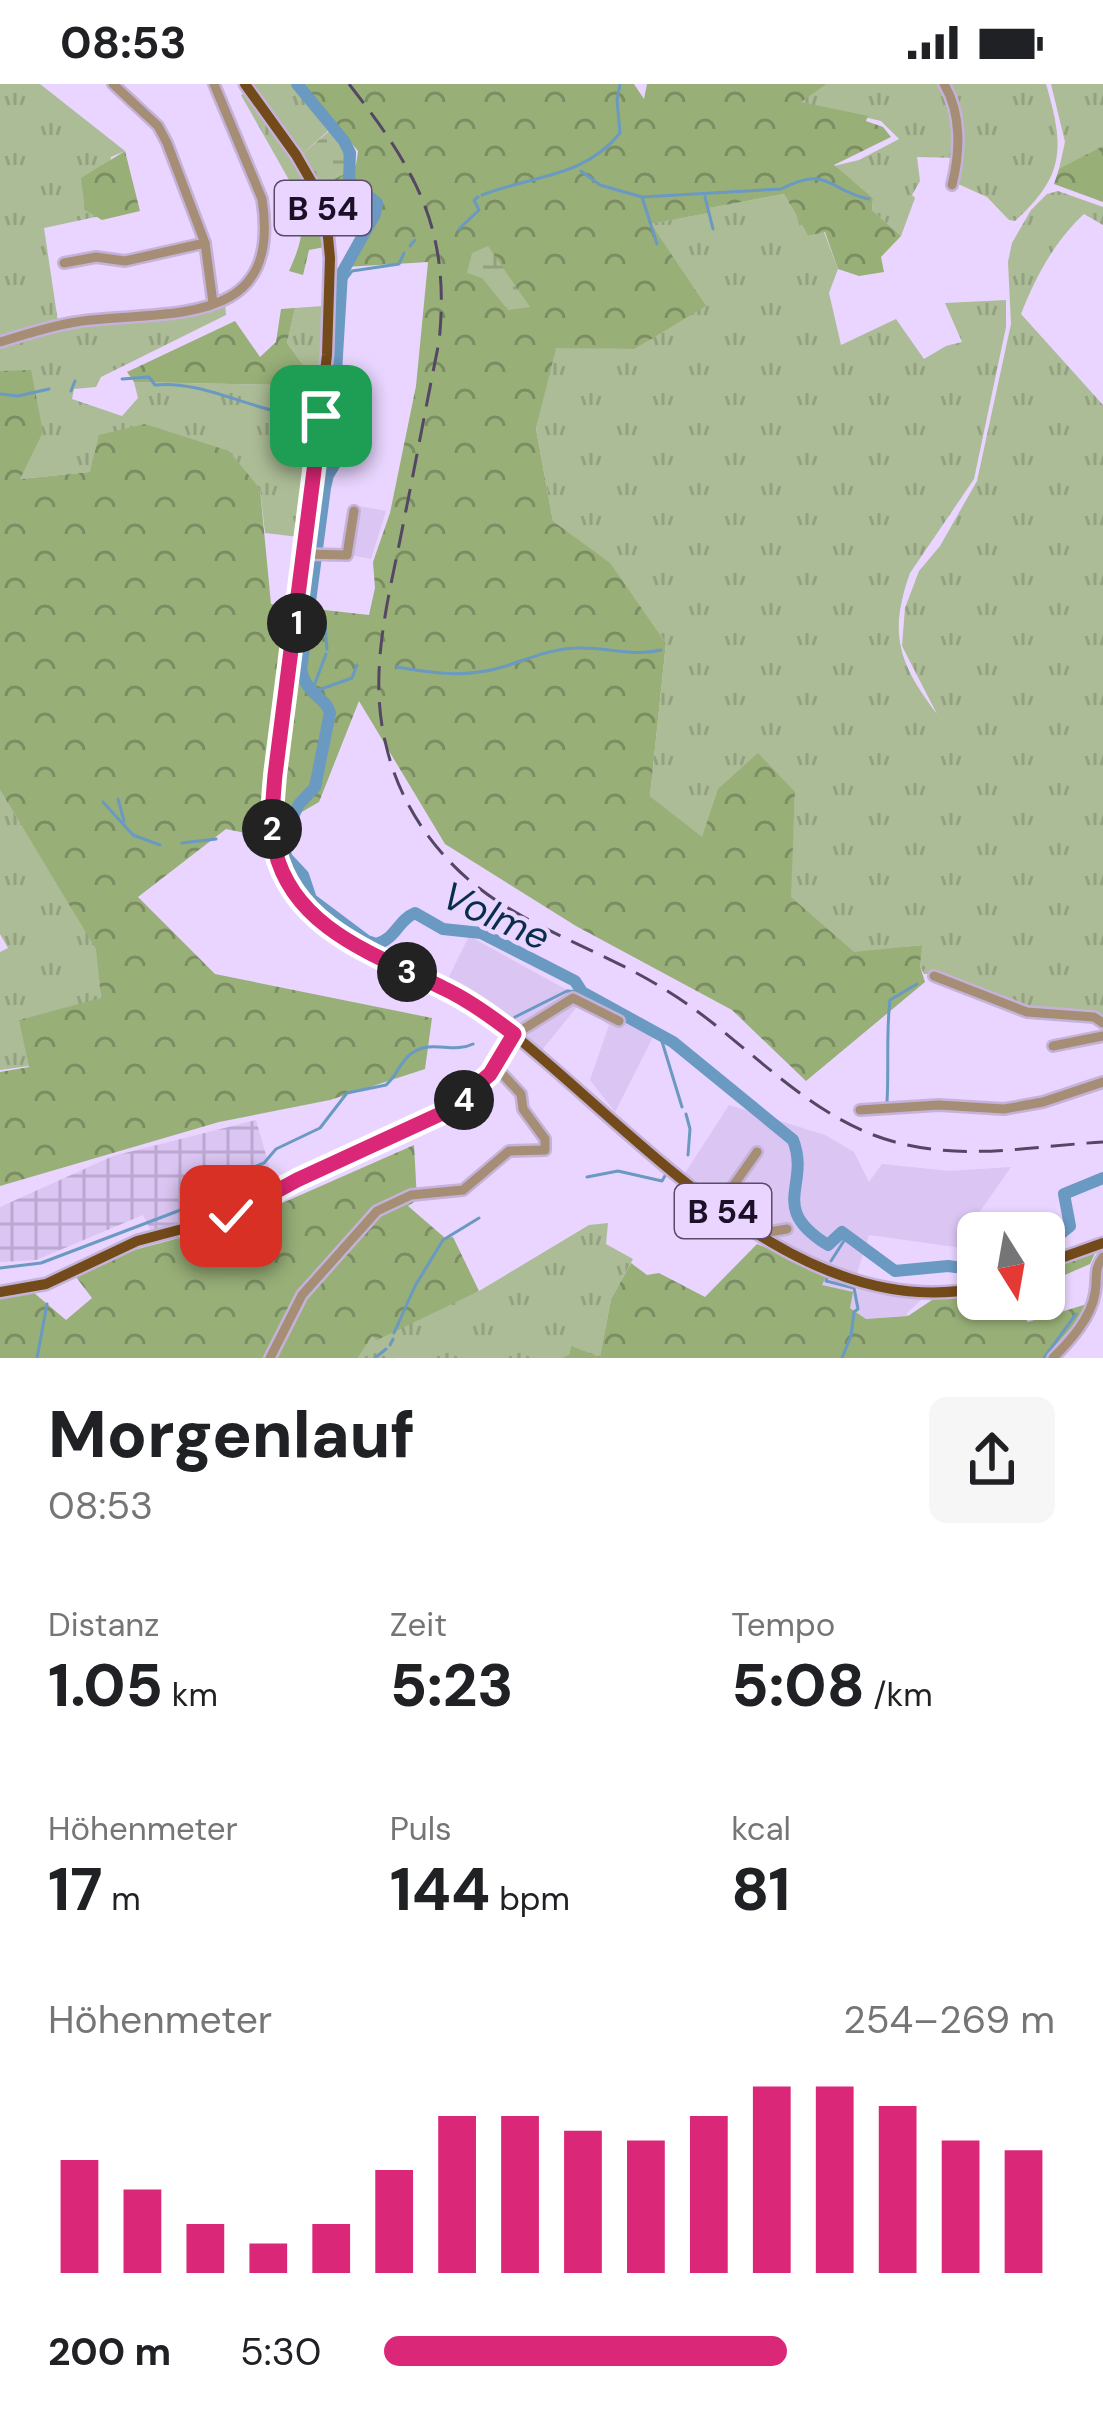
<!DOCTYPE html>
<html lang="de">
<head>
<meta charset="utf-8">
<style>
  :root { --surface:#fff; --page:#f6f6f6; --text:#202124; --muted:#757577; --accent:#db2777 }
  body { margin:0; font-family:"DM Sans",sans-serif; background:var(--page); color:var(--text); height:100vh; display:flex; flex-direction:column; font-size:45px; white-space:nowrap }
  * { box-sizing:border-box; margin:0 }
  p { font-size:39px; color:var(--muted) }
  .icon { flex:none; width:66px; height:66px; fill:none; stroke:currentColor; stroke-width:2; stroke-linecap:round; stroke-linejoin:round }
  .map { position:relative; height:1274px; overflow:hidden }
  .side { display:flex; flex-direction:column; background:var(--surface); flex:1 }
  .side>* { flex:none }
  .needle { width:78px; rotate:169deg }
  .fabs { position:absolute; left:957px; top:1128px; display:grid; gap:24px }
  .fabs a { display:grid; place-items:center; width:108px; height:108px; border-radius:18px; background:var(--surface); box-shadow:0 3px 9px #0004; font-size:60px }
  .pin { position:absolute; display:grid; place-items:center; width:102px; height:102px; color:#fff; margin:-51px; border-radius:24px; box-shadow:0 6px 18px #0006 }
  .km { position:absolute; width:60px; height:60px; margin:-30px; border-radius:50%; background:#222; color:#fff; font-size:33px; line-height:60px; text-align:center }
  .round { display:grid; place-items:center; flex:none; width:126px; height:126px; border-radius:18px; background:var(--page) }
  .head { display:flex; align-items:center; justify-content:space-between; height:204px; padding:0 48px }
  h1 { font-size:66px; font-weight:800; line-height:90px }
  .metrics { display:grid; grid-template-columns:repeat(3,1fr); gap:18px; height:204px; padding:12px 48px }
  .metrics div { display:grid; align-content:center }
  .metrics b { font-size:60px; font-weight:800 }
  .metrics small { font-size:33px; font-weight:400 }
  .metrics p { font-size:33px }
  .chart { height:336px; padding:24px 48px }
  .chart p { display:flex; justify-content:space-between }
  .chart svg { width:100%; height:216px; margin-top:12px; stroke:var(--accent); stroke-width:6 }
  ul { padding:0 48px; list-style:none; font-size:39px }
  li { display:grid; grid-template-columns:192px 144px 1fr; align-items:center; height:90px }
  li i { height:30px; border-radius:15px; background:var(--accent) }
  .status { display:flex; justify-content:space-between; align-items:center; height:84px; padding:0 60px; background:var(--surface); direction:ltr }
  .status svg { height:33px; fill:currentColor }
  .map>svg:first-child { display:block }
  .built { fill:#dbc5f2 }
  .industrial { fill:url(#industrial-grid) }
  .grass { fill:url(#grass-tufts) }
  .forest { fill:url(#forest-crowns) }
  .wetland { fill:url(#wetland-marsh) }
  .lines { fill:none; stroke-linecap:round; stroke-linejoin:round }
  .stream { stroke:#6a99c2; stroke-width:3 }
  .river { stroke:#6a99c2; stroke-width:12 }
  .minor-casing { stroke:#c4b2d8; stroke-width:14 }
  .major-casing { stroke:#c4b2d8; stroke-width:15 }
  .minor { stroke:#a68e76; stroke-width:9 }
  .major { stroke:#734a19; stroke-width:10 }
  .rail { stroke:#554764; stroke-width:3; stroke-dasharray:24 12; stroke-linecap:butt }
  .route-casing { stroke:#fff; stroke-width:24 }
  .route { stroke:#db2777; stroke-width:15 }
  .labels { text-anchor:middle; dominant-baseline:central; stroke-width:9; stroke-linejoin:round; paint-order:stroke }
  .shield { fill:#e9d5ff; stroke:#5a4b68; stroke-width:3 }
  .shield-label { font-size:33px; font-weight:bold; fill:#1c1028 }
  .water-label { font-size:39px; font-style:italic; fill:#092e4a; stroke:#e9d5ff }
</style>
</head>
<body>
<div class="status"><b>08:53</b><svg viewBox="0 0 49 12"><path d="M0 12V9h3v3zM5 12V6h3v6zM10 12V3h3v9zM15 12V0h3v12zM26 1h20v11H26zM47 4h2v5h-2z"/></svg></div>
<div class="map">
<svg width="1103" height="1274" viewBox="0 0 1103 1274">
  <defs>
    <pattern id="industrial-grid" width="8" height="8" patternUnits="userSpaceOnUse" patternTransform="scale(3)"><rect width="8" height="8" fill="#dbc5f2"/><path d="M0 4h8M4 0v8" fill="none" stroke="#bba8d0"/></pattern>
    <pattern id="grass-tufts" width="24" height="20" patternUnits="userSpaceOnUse" patternTransform="scale(3)"><rect width="24" height="20" fill="#abbc96"/><path d="M3 7l-1-3M5 7V3M7 7l1-3M15 17l-1-3M17 17v-4M19 17l1-3" fill="none" stroke="#93a181"/></pattern>
    <pattern id="forest-crowns" width="20" height="18" patternUnits="userSpaceOnUse" patternTransform="scale(3)"><rect width="20" height="18" fill="#98af78"/><path d="M2 6a3 3 0 1 1 6 0M12 15a3 3 0 1 1 6 0" fill="none" stroke="#7b8d62"/></pattern>
    <pattern id="wetland-marsh" width="20" height="14" patternUnits="userSpaceOnUse" patternTransform="scale(3)"><rect width="20" height="14" fill="#abbc96"/><path d="M1 5h8M5 5V1M11 12h8M15 12V8" fill="none" stroke="#93a181"/></pattern>
  </defs>
  <rect width="100%" height="100%" fill="#e9d5ff"/>
  <!-- built -->
  <g class="built">
    <polygon points="359,422 386,427 371,475 350,471"/>
    <polygon points="469,852 653,953 615,1028 590,996 609,941 580,919 542,966 448,895"/>
    <polygon points="729,1021 825,1051 854,1068 869,1098 882,1080 949,1087 1011,1083 969,1143 970,1165 869,1151 854,1199 924,1213 907,1229 908,1232 866,1235 821,1201 828,1188 685,1089"/>
  </g>
  <!-- industrial -->
  <polygon class="industrial" points="256,1036 275,1102 238,1123 153,1151 143,1131 36,1176 0,1178 0,1123 113,1072"/>
  <!-- grass -->
  <g class="grass">
    <polygon points="0,0 40,0 125,67 111,73 100,132 44,144 58,238 0,254"/>
    <polygon points="251,0 293,0 328,47 301,71"/>
    <polygon points="827,0 940,0 947,11 959,74 917,73 920,97 912,111 915,114 901,152 872,126 873,114 834,82 859,76 899,55 881,37 800,18"/>
    <path d="M946,0H1046C1064,62 1066,91 1015,137L1009,136L987,113L956,99L963,72Z"/>
    <polygon points="1051,0 1103,0 1103,62 1062,86 1059,85 1065,58"/>
    <polygon points="245,9 306,96 293,103 241,11"/>
    <path d="M1058,107L1103,123V141L1084,130C1054,158 1036,192 1021,230L1103,321V934L1023,923L933,890H924L920,882L921,861L854,869L790,813L795,708L702,754L650,712L666,559L610,480L553,437L536,345L555,263L635,265L705,222L650,140L707,129L708,124L784,110L808,152L824,148L838,185L829,209L841,261L896,235L924,275L946,262L962,258L945,219L1006,216V243L974,395L910,489C888,550 899,580 937,630L902,562L905,524L919,487L940,462L977,397L1011,240L1008,178L1012,159L1031,126L1047,110Z"/>
    <polygon points="225,220 226,231 101,293 96,303 74,305 72,315 122,332 138,314 134,298 278,301 277,336 312,345 299,453 265,449 260,405 91,388 19,395 0,287 0,262 92,240 161,237"/>
    <polygon points="323,222 321,291 309,289 287,259 295,224"/>
    <polygon points="0,706 97,865 101,915 20,936 29,982 0,986 0,868 8,864 0,850"/>
    <polygon points="608,1139 606,1160 633,1175 611,1215 600,1274 571,1263 569,1272 561,1274 358,1274 372,1251 479,1207 589,1141"/>
  </g>
  <!-- forest -->
  <g class="forest">
    <path d="M301,0H634L644,15L647,0H827L801,18L868,32L866,37L883,43L891,53L834,81L873,114L872,126L901,152L881,173L884,188L859,192L838,185L825,148L808,152L784,110L709,124L708,129L651,140L706,222L635,265L556,264L536,345L553,437L610,479L666,559L650,712L702,753L718,705L758,669L795,708L791,813L854,868L922,861L920,882L925,898L806,997L732,926L576,842L445,760L359,617L319,718L260,752L226,745L138,813L215,890L432,934L425,985L330,1016L219,1038L0,1102V988L29,983L19,936L101,914L96,865L0,706V287L31,286L43,348L20,395L90,388L99,351L145,340L229,367L260,405L271,520L369,531L375,504L373,478L390,429L416,302L428,178L346,183C349,155 374,141 374,114L356,100L335,108L334,122L328,125L320,102L356,81L358,67Z"/>
    <polygon points="1103,62 1103,118 1054,100 1059,85"/>
    <polygon points="125,67 140,127 102,136 85,126 81,94"/>
    <path d="M306,96L322,140L325,163L309,166L303,191L289,187C304,154 306,139 293,103Z"/>
    <polygon points="295,224 287,259 309,289 278,301 134,298 127,288 235,237 260,273 276,258 281,225"/>
    <polygon points="414,1061 417,1116 408,1122 445,1154 453,1153 479,1207 377,1256 372,1252 358,1274 0,1274 0,1212 33,1208 66,1236 92,1214 76,1193 104,1174 239,1138"/>
    <polygon points="757,1160 828,1188 822,1201 853,1208 850,1224 866,1235 908,1232 935,1214 978,1211 978,1215 1032,1215 1020,1229 1028,1238 1087,1220 1081,1233 1044,1274 561,1274 569,1271 571,1262 600,1273 611,1215 631,1179 647,1191 659,1189 705,1213"/>
    <polygon points="1096,1167 1090,1180 1044,1200 1044,1186"/>
  </g>
  <!-- wetland -->
  <g class="wetland">
    <polygon points="335,42 347,57 347,89 320,102 301,71"/>
    <polygon points="488,162 530,223 508,226 482,194 467,189 472,169"/>
  </g>
  <g class="lines">
    <!-- stream -->
    <g class="stream">
      <polyline points="581,87 600,101 642,113 657,160"/>
      <path d="M482,111C533,91 584,94 620,49L617,16L620,0"/>
      <path d="M642,113L781,105C829,80 828,107 869,115"/>
      <polyline points="705,113 713,145"/>
      <polyline points="459,145 479,126 474,116 478,113"/>
      <polyline points="410,162 415,156"/>
      <polyline points="342,200 352,187 399,180 404,169"/>
      <path d="M122,295L149,293L155,301C209,296 261,333 314,332"/>
      <polyline points="71,307 75,297"/>
      <polyline points="0,310 18,312 49,305"/>
      <polyline points="333,337 337,337"/>
      <polyline points="324,529 327,565"/>
      <path d="M397,583C435,590 469,594 506,582C530,574 554,564 579,564C607,563 633,573 661,566"/>
      <polyline points="314,602 326,570"/>
      <polyline points="310,609 352,594 357,581"/>
      <polyline points="118,715 124,737"/>
      <polyline points="103,718 133,751 160,761"/>
      <polyline points="182,759 216,755"/>
      <polyline points="515,933 567,907 582,908"/>
      <polyline points="660,951 682,1023"/>
      <path d="M887,1018C889,984 886,947 890,916L917,900"/>
      <polyline points="686,1030 690,1045 688,1071"/>
      <polyline points="587,1093 618,1087 662,1097 666,1090"/>
      <polyline points="831,1177 847,1152"/>
      <path d="M0,1184L41,1179L228,1108L244,1099L248,1085L264,1079L276,1065L320,1044L347,1009L386,1001C397,992 400,977 412,969C432,955 453,970 473,960"/>
      <polyline points="828,1191 826,1197 854,1204 858,1225 854,1228 851,1252 842,1274"/>
      <polyline points="394,1249 415,1202 443,1156 479,1134"/>
      <polyline points="390,1261 393,1255"/>
      <polyline points="37,1274 47,1220"/>
      <polyline points="375,1274 386,1265"/>
      <polyline points="1044,1274 1076,1230"/>
    </g>
    <!-- river -->
    <g class="river">
      <path d="M297,0L344,57L350,69L349,97L377,119L375,130L342,189L334,321L339,373L328,391L325,404L301,586C308,613 326,613 330,629L315,703L299,720L286,747L283,763L287,774L303,791L311,815L367,857L376,860C396,855 398,836 415,829L443,845L481,849L575,897L582,908L673,958L793,1056C811,1102 767,1123 828,1161L842,1148L895,1187L948,1182L978,1186"/>
      <polyline points="1044,1163 1070,1142 1064,1110 1103,1094"/>
    </g>
    <defs>
      <g id="minor">
        <polyline points="113,0 158,42 167,59 205,159 213,219"/>
        <path d="M944,0C962,30 960,69 952,101"/>
        <polyline points="64,179 96,173 125,177 205,159"/>
        <path d="M0,258C30,249 60,239 91,236C179,227 282,240 262,115L214,0"/>
        <polyline points="304,470 347,471 354,427"/>
        <polyline points="934,892 1027,928 1094,933 1103,939"/>
        <polyline points="514,951 573,914 619,937"/>
        <polyline points="1053,962 1103,952"/>
        <polyline points="860,1026 939,1021 1004,1025 1043,1018 1103,998"/>
        <polyline points="724,1115 769,1148 787,1145"/>
        <polyline points="721,1119 757,1068"/>
        <polyline points="270,1274 302,1211 377,1127 411,1111 463,1106 509,1067 545,1066 545,1055 523,1025 521,1010 495,982"/>
        <path d="M1053,1274C1070,1257 1091,1234 1095,1209C1098,1194 1093,1186 1103,1173"/>
      </g>
      <g id="major">
        <path d="M245,0L296,71L318,109L327,143L330,174L327,271L273,723C267,863 408,869 493,934C626,1035 791,1242 978,1204"/>
        <polyline points="1044,1180 1103,1159"/>
        <polyline points="0,1208 46,1200 137,1157 231,1132 297,1096 415,1045 472,1010 490,990 514,951"/>
      </g>
    </defs>
    <!-- minor casing -->
    <use href="#minor" class="minor-casing"/>
    <!-- major casing -->
    <use href="#major" class="major-casing"/>
    <!-- minor -->
    <use href="#minor" class="minor"/>
    <!-- major -->
    <use href="#major" class="major"/>
    <!-- rail -->
    <path class="rail" d="M349,0C416,86 451,145 439,258C427,317 416,377 404,436C390,510 367,586 386,661C396,705 419,746 451,779C510,841 598,862 669,908C745,955 806,1034 895,1058C964,1077 1033,1062 1103,1058"/>
  </g>
  <g class="lines">
    <defs>
      <path id="route" d="M231,1132L297,1096L449,1026L490,990L514,950C492,933 469,916 443,904C379,872 294,846 275,766C270,741 273,716 275,691L321,332"/>
    </defs>
    <!-- route casing -->
    <use href="#route" class="route-casing"/>
    <!-- route -->
    <use href="#route" class="route"/>
  </g>
  <g class="labels">
    <!-- shield labels -->
    <g class="shield">
      <rect x="275" y="97" width="96" height="54" rx="9"/>
      <rect x="675" y="1100" width="96" height="54" rx="9"/>
    </g>
    <g class="shield-label">
      <text x="323" y="124">B 54</text>
      <text x="723" y="1127">B 54</text>
    </g>
    <!-- water labels -->
    <g class="water-label">
      <text transform="translate(496 832) rotate(24)">Volme</text>
    </g>
  </g>
</svg>
<div class="fabs">
<a><svg class="needle" viewBox="-14 -14 28 28"><path d="M0-13l5 13h-10z" fill="#e53935"/><path d="M0 13l5-13h-10z" fill="#757577"/></svg></a>
</div>
<div class="pin" style="left:321px;top:332px;background:#1e9e55"><svg class="icon" aria-label="arrive" viewBox="0 0 24 24"><path d="M6 21V4h12l-3 4 3 4H6"/></svg></div>
<div class="pin" style="left:231px;top:1132px;background:#d93025"><svg class="icon" aria-label="check" viewBox="0 0 24 24"><path d="M5 12l5 5 9-10"/></svg></div>
<b class="km" style="left:297px;top:539px">1</b>
<b class="km" style="left:272px;top:745px">2</b>
<b class="km" style="left:407px;top:888px">3</b>
<b class="km" style="left:464px;top:1016px">4</b>
</div>
<section class="side">
<div class="head"><div><h1>Morgenlauf</h1><p>08:53</p></div><a class="round"><svg class="icon" aria-label="share" viewBox="0 0 24 24"><path d="M12 15V3M7 8l5-5 5 5M5 13v7h14v-7"/></svg></a></div>
<div class="metrics">
<div><p>Distanz</p><b>1.05<small> km</small></b></div>
<div><p>Zeit</p><b>5:23</b></div>
<div><p>Tempo</p><b>5:08<small> /km</small></b></div>
</div>
<div class="metrics">
<div><p>Höhenmeter</p><b>17<small> m</small></b></div>
<div><p>Puls</p><b>144<small> bpm</small></b></div>
<div><p>kcal</p><b>81</b></div>
</div>
<div class="chart"><p><span>Höhenmeter</span>254–269 m</p>
<svg viewBox="0 0 160 44" preserveAspectRatio="none"><path d="M5 44V21M15 44V27M25 44V34M35 44V38M45 44V34M55 44V23M65 44V12M75 44V12M85 44V15M95 44V17M105 44V12M115 44V6M125 44V6M135 44V10M145 44V17M155 44V19"/></svg>
</div>
<ul>
<li><b>200 m</b>5:30<i style="width:60%"></i></li>
</ul>
</section>
</body>
</html>
